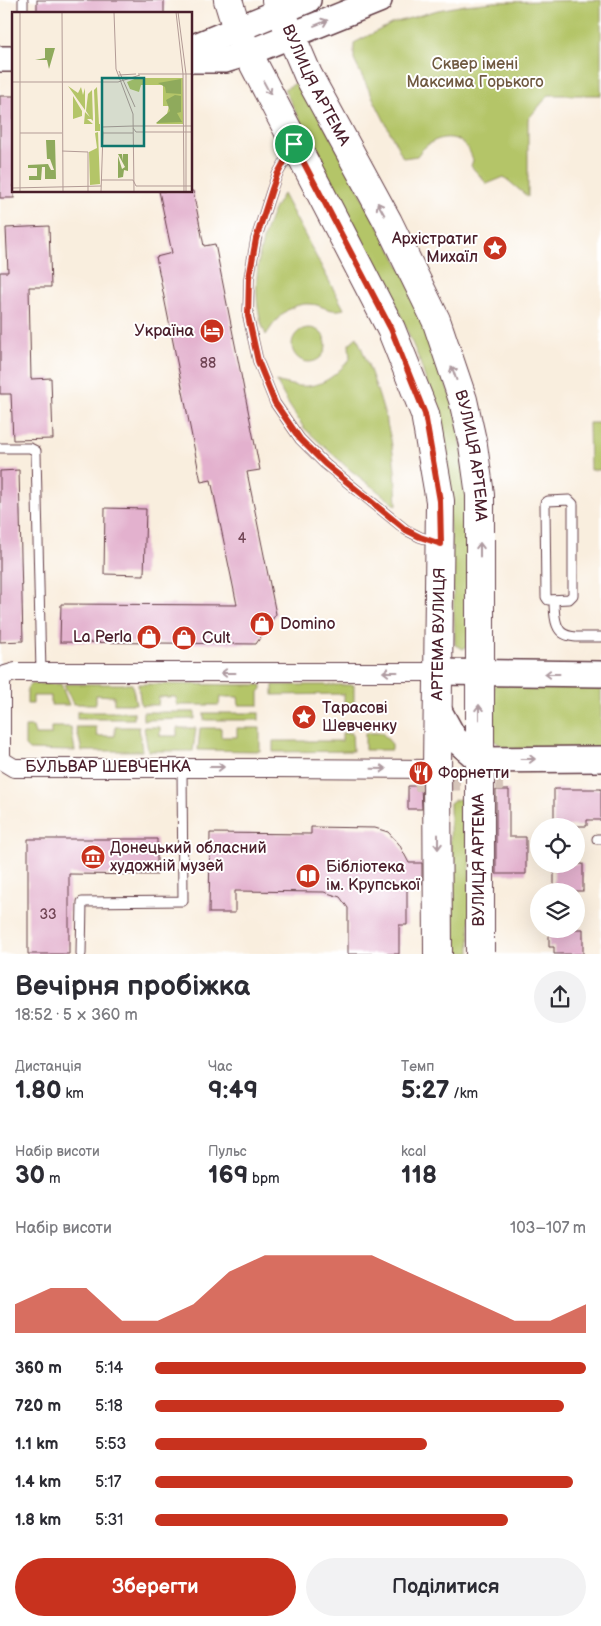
<!DOCTYPE html>
<html lang="uk">
<head>
<meta charset="utf-8">
<style>
  :root { --surface:#fff; --page:#f2f2f3; --text:#2b2b33; --muted:#7c7c81; --accent:#c8321e }
  body { margin:0; font-family:"Balsamiq Sans",sans-serif; background:var(--page); color:var(--text); height:100vh; display:flex; flex-direction:column; font-size:19px; white-space:nowrap }
  * { box-sizing:border-box; margin:0 }
  p { font-size:16px; color:var(--muted) }
  .icon { flex:none; width:28px; height:28px; fill:none; stroke:currentColor; stroke-width:2; stroke-linecap:round; stroke-linejoin:round }
  .map { position:relative; height:954px; overflow:hidden }
  .sheet { display:flex; flex-direction:column; background:var(--surface); flex:1 }
  .sheet>* { flex:none }
  .controls { position:absolute; left:530px; top:818px; display:grid; gap:10px }
  .controls a { display:grid; place-items:center; width:55px; height:55px; border-radius:50%; background:var(--surface); box-shadow:0 5px 20px #0002; font-size:25px }
  .pin { position:absolute; display:grid; place-items:center; width:42px; height:42px; color:#fff; margin:-21px; border:2px solid #fff; border-radius:50%; box-shadow:0 1px 5px #0007 }
  .round { display:grid; place-items:center; flex:none; width:52px; height:52px; border-radius:26px; background:var(--page) }
  .overview { display:flex; align-items:center; justify-content:space-between; height:85px; padding:0 15px }
  h1 { font-size:28px; font-weight:700; line-height:38px }
  .metrics { display:grid; grid-template-columns:repeat(3,1fr); gap:8px; height:85px; padding:5px 15px }
  .metrics div { display:grid; align-content:center }
  .metrics b { font-size:25px; font-weight:700 }
  .metrics small { font-size:14px; font-weight:400 }
  .metrics p { font-size:14px }
  .chart { height:140px; padding:10px 15px }
  .chart p { display:flex; justify-content:space-between }
  .chart svg { width:100%; height:90px; margin-top:5px; fill:var(--accent); opacity:.7 }
  .cta { display:flex; gap:10px; margin-top:auto; padding:10px 15px }
  .cta a { flex:1; height:58px; border-radius:30px; background:var(--accent); color:#fff; font-size:20px; font-weight:700; line-height:58px; text-align:center }
  .cta a+a { background:var(--page); color:var(--text) }
  ul { padding:0 15px; list-style:none; font-size:16px }
  li { display:grid; grid-template-columns:80px 60px 1fr; align-items:center; height:38px }
  li i { height:12px; border-radius:6px; background:var(--accent) }
  .map>svg:first-child { display:block }
  .green { fill:#b4c568; stroke:#7f724a }
  .building { fill:#e3b1ce }
  .lines { fill:none; stroke-linecap:round; stroke-linejoin:round }
  .street-tunnel { stroke:#d6c5ba; stroke-width:18; stroke-dasharray:18 9; stroke-linecap:butt }
  .lane-casing { stroke:#643e46; stroke-width:11 }
  .street-casing { stroke:#643e46; stroke-width:20 }
  .secondary-casing { stroke:#643e46; stroke-width:28 }
  .primary-casing { stroke:#643e46; stroke-width:30 }
  .lane { stroke:#fff; stroke-width:9 }
  .street { stroke:#fff; stroke-width:18 }
  .secondary { stroke:#fff; stroke-width:25 }
  .primary { stroke:#fff; stroke-width:28 }
  .oneway { stroke:#ae9aa0 }
  .route-casing { stroke:#fff; stroke-width:10 }
  .route { stroke:#c8321e; stroke-width:6 }
  .labels { text-anchor:middle; dominant-baseline:central; stroke-width:4; stroke-linejoin:round; paint-order:stroke }
  .number-label { font-size:14px; fill:#704454 }
  .park-label { font-size:16px; fill:#6f5940; stroke:#fff }
  .street-label { font-size:16px; fill:#4a1f2b; stroke:#fff }
  .poi-label { font-size:16px; fill:#4a1f2b; stroke:#fff; text-anchor:start }
  .inset-road { fill:none; stroke:#b39b96; stroke-width:1 }
  .view { fill:#0f766e; fill-opacity:0.15; stroke:#0f766e; stroke-width:2.5 }
  .inset-edge { fill:none; stroke:#4a1f2b; stroke-width:2.5 }
</style>
</head>
<body>
<div class="map">
<svg width="601" height="954" viewBox="0 0 601 954">
  <rect width="100%" height="100%" fill="#fff"/>
  <filter id="ink" filterUnits="userSpaceOnUse"><feTurbulence type="fractalNoise" baseFrequency=".02" numOctaves="2"/><feDisplacementMap in="SourceGraphic" scale="10" xChannelSelector="R" yChannelSelector="G"/><feConvolveMatrix kernelMatrix="1 2 1 2 8 2 1 2 1" color-interpolation-filters="sRGB"/></filter>
  <filter id="wash" filterUnits="userSpaceOnUse"><feTurbulence type="fractalNoise" baseFrequency=".0096" numOctaves="4" result="noise"/><feDisplacementMap in="SourceGraphic" scale="20" xChannelSelector="R" yChannelSelector="G"/><feGaussianBlur stdDeviation="1.12" result="paint"/><feColorMatrix in="noise" values="0 0 0 0 0 0 0 0 0 0 0 0 0 0 0 0 0 1.4 0 .05"/><feComposite in="paint" operator="in"/></filter>
  <g filter="url(#wash)">
    <rect width="100%" height="100%" fill="#f9eede"/>
    <!-- green -->
    <g class="green">
      <path d="M601,0V95H549L528,119V197L504,177L487,184L471,166L473,160C464,129 433,133 417,156L403,158L354,60V43L393,23L438,10L465,5L494,2Z"/>
      <polygon points="301,81 405,276 455,408 466,473 470,645 463,649 455,645 451,539 437,415 419,359 398,309 284,89"/>
      <path d="M283,194L344,309C333,312 328,309 317,305C313,304 310,304 305,304C285,306 276,320 266,335C247,296 259,229 283,194Z"/>
      <circle cx="309" cy="345" r="17"/>
      <path d="M357,337C371,370 383,405 391,440C395,462 396,484 397,506L349,469L304,428L289,405L276,381C310,392 327,386 350,359L349,344Z"/>
      <polygon points="589,423 601,423 601,470 590,470"/>
      <polygon points="601,676 601,749 506,749 493,740 494,680"/>
      <polygon points="31,684 61,684 69,705 51,705 51,696 33,696 33,704 27,704 27,688"/>
      <polygon points="64,684 132,684 136,704 114,704 114,696 96,695 96,704 73,704"/>
      <polygon points="138,684 262,685 262,689 259,692 259,705 239,705 238,697 220,697 219,705 177,705 176,697 159,697 158,705 141,705"/>
      <polygon points="273,685 354,685 354,703 344,703 344,694 273,695"/>
      <rect x="77" y="712" width="57" height="7"/>
      <polygon points="143,712 195,712 195,719 143,720"/>
      <rect x="204" y="713" width="55" height="7"/>
      <polygon points="25,727 33,727 35,735 51,735 51,727 71,727 75,751 29,750 25,746"/>
      <polygon points="76,727 96,727 97,736 115,736 115,727 139,727 142,751 82,751"/>
      <polygon points="144,727 160,727 160,736 177,736 177,728 196,728 193,751 148,751"/>
      <polygon points="200,728 221,728 221,737 237,737 237,728 260,728 260,751 198,750"/>
      <polygon points="342,733 352,733 353,751 273,752 273,741 342,741"/>
      <polygon points="365,733 382,733 392,744 392,750 365,750"/>
      <polygon points="460,799 469,803 470,953 451,953 450,803 454,800"/>
    </g>
    <g id="blocks">
      <!-- building -->
      <g class="building">
        <rect x="37" y="0" width="127" height="14"/>
        <rect x="0" y="96" width="14" height="102"/>
        <polygon points="159,191 193,191 204,246 215,244 260,470 247,472 276,614 256,644 60,642 61,604 237,605 211,480 201,482 156,257 172,253"/>
        <polygon points="49,226 51,287 29,287 31,379 51,378 53,439 13,440 11,394 0,394 0,272 8,272 6,228"/>
        <polygon points="19,470 23,641 0,642 0,471"/>
        <polygon points="105,508 146,509 144,575 104,574"/>
        <polygon points="408,786 421,786 422,809 408,809"/>
        <polygon points="554,789 601,789 601,820 587,820 587,826 554,826"/>
        <polygon points="496,790 509,790 509,837 526,837 526,874 496,874"/>
        <polygon points="311,827 375,828 388,832 399,844 409,863 422,863 422,884 407,884 407,925 399,925 399,954 348,954 348,908 340,897 324,892 235,891 235,913 209,913 210,833 311,834"/>
        <polygon points="28,839 157,839 157,875 69,874 69,954 28,954"/>
        <rect x="554" y="864" width="29" height="27"/>
        <polygon points="549,929 583,929 583,954 554,954 554,947 549,947"/>
      </g>
    </g>
  </g>
  <g filter="url(#ink)">
    <use href="#blocks" fill-opacity="0" stroke="#643e46" stroke-width="1"/>
    <g class="lines">
      <!-- street-tunnel -->
      <polyline class="street-tunnel" points="415,782 503,781"/>
      <defs>
        <g id="lane">
          <polyline points="23,14 23,0"/>
          <polyline points="292,149 277,175 272,189 256,239 249,278 248,316 258,361 275,403 300,439 325,464 406,530 420,537 435,542"/>
          <polyline points="0,448 30,448 36,451 36,453 41,673"/>
          <polygon points="569,500 573,504 573,595 569,599 548,600 546,597 545,503 548,501"/>
          <path d="M554,600C554,641 565,637 601,637"/>
          <polyline points="597,839 601,839"/>
          <polyline points="81,954 82,902 183,901 182,768"/>
        </g>
        <polyline id="street" points="437,769 272,768 14,768 4,762 1,757 1,682 5,675 15,672 439,672"/>
        <g id="secondary">
          <polyline points="191,48 308,0"/>
          <polyline points="0,59 14,59"/>
          <polyline points="191,60 225,60 248,53 379,0"/>
          <polyline points="439,672 601,674"/>
          <polyline points="438,709 454,738 479,760 601,759"/>
        </g>
        <g id="primary">
          <polyline points="228,0 237,29 248,53 391,329 425,414 440,501 437,769 438,954"/>
          <path id="s1" d="M276,0L308,75L388,222L436,320L463,400L473,445L480,495V954"/>
        </g>
      </defs>
      <!-- lane casing -->
      <use href="#lane" class="lane-casing"/>
      <!-- street casing -->
      <use href="#street" class="street-casing"/>
      <!-- secondary casing -->
      <use href="#secondary" class="secondary-casing"/>
      <!-- primary casing -->
      <use href="#primary" class="primary-casing"/>
      <!-- lane -->
      <use href="#lane" class="lane"/>
      <!-- street -->
      <use href="#street" class="street"/>
      <!-- secondary -->
      <use href="#secondary" class="secondary"/>
      <!-- primary -->
      <use href="#primary" class="primary"/>
    </g>
    <!-- one-way arrows -->
    <defs><path id="oneway-shaft" d="M-6 0H5M1.5-3L5.5 0L1.5 3" fill="none" stroke-width="1.6" stroke-linecap="round" stroke-linejoin="round" transform="scale(1.25)"/></defs>
    <g class="oneway">
      <use href="#oneway-shaft" transform="translate(321 23) rotate(-22)"/>
      <use href="#oneway-shaft" transform="translate(267 88) rotate(62)"/>
      <use href="#oneway-shaft" transform="translate(381 209) rotate(-119)"/>
      <use href="#oneway-shaft" transform="translate(454 373) rotate(-109)"/>
      <use href="#oneway-shaft" transform="translate(480 550) rotate(-90)"/>
      <use href="#oneway-shaft" transform="translate(390 672) rotate(180)"/>
      <use href="#oneway-shaft" transform="translate(228 673) rotate(180)"/>
      <use href="#oneway-shaft" transform="translate(552 674) rotate(180)"/>
      <use href="#oneway-shaft" transform="translate(479 712) rotate(-90)"/>
      <use href="#oneway-shaft" transform="translate(528 759)"/>
      <use href="#oneway-shaft" transform="translate(217 767)"/>
      <use href="#oneway-shaft" transform="translate(379 769) rotate(1)"/>
      <use href="#oneway-shaft" transform="translate(438 842) rotate(90)"/>
    </g>
  </g>
  <g class="lines" filter="url(#ink)">
    <defs>
      <polygon id="route" points="294,144 391,329 425,414 440,501 441,544 420,537 406,530 325,464 300,439 275,403 258,361 248,316 249,278 256,239 272,189 277,175"/>
    </defs>
    <!-- route casing -->
    <use href="#route" class="route-casing"/>
    <!-- route -->
    <use href="#route" class="route"/>
  </g>
  <!-- icons -->
  <defs>
    <symbol id="sight-disc" viewBox="-11 -11 22 22"><circle r="9.5" fill="#c8321e" stroke="#fff"/><path d="M0-6L1.8-2.2L6-1.7L2.9 1.2L3.7 5.4L0 3.3L-3.7 5.4L-2.9 1.2L-6-1.7L-1.8-2.2Z" fill="#fff"/></symbol>
    <symbol id="hotel-disc" viewBox="-11 -11 22 22"><circle r="9.5" fill="#c8321e" stroke="#fff"/><path d="M-6-4.5h1.5V1H6V5H4.5V3h-9V5H-6ZM-4 0a1.8 1.8 0 1 1 3.6 0ZM.5 0V-2.5h3Q6-2.5 6 0Z" fill="#fff"/></symbol>
    <symbol id="shop-disc" viewBox="-11 -11 22 22"><circle r="9.5" fill="#c8321e" stroke="#fff"/><path d="M-5-2.5h2.3a2.7 3.5 0 0 1 5.4 0H5L5.5 6h-11ZM-1.5-2.5h3a1.5 2.3 0 0 0-3 0Z" fill="#fff"/></symbol>
    <symbol id="restaurant-disc" viewBox="-11 -11 22 22"><circle r="9.5" fill="#c8321e" stroke="#fff"/><path d="M-5-6h1v4h1v-4h1v4h1v-4h1v5L-1.5 .5V6h-2V.5L-5-1ZM5-6V6H3V1.5H1.5Q1.5-4 5-6Z" fill="#fff"/></symbol>
    <symbol id="museum-disc" viewBox="-11 -11 22 22"><circle r="9.5" fill="#c8321e" stroke="#fff"/><path d="M0-6L6-3V-2H-6V-3ZM-5-1h2V3h-2ZM-1-1h2V3h-2ZM3-1h2V3H3ZM-6 4H6V6H-6Z" fill="#fff"/></symbol>
    <symbol id="library-disc" viewBox="-11 -11 22 22"><circle r="9.5" fill="#c8321e" stroke="#fff"/><path d="M-6-4Q-3-5.5-.7-3.5V5Q-3 3-6 4ZM6-4Q3-5.5 .7-3.5V5Q3 3 6 4Z" fill="#fff"/></symbol>
  </defs>
  <g fill-rule="evenodd">
    <use href="#sight-disc" x="481" y="234" width="28" height="28"/>
    <use href="#hotel-disc" x="198" y="317" width="28" height="28"/>
    <use href="#shop-disc" x="248" y="610" width="28" height="28"/>
    <use href="#shop-disc" x="135" y="623" width="28" height="28"/>
    <use href="#shop-disc" x="170" y="624" width="28" height="28"/>
    <use href="#sight-disc" x="290" y="703" width="28" height="28"/>
    <use href="#restaurant-disc" x="407" y="759" width="28" height="28"/>
    <use href="#museum-disc" x="79" y="843" width="28" height="28"/>
    <use href="#library-disc" x="294" y="862" width="28" height="28"/>
  </g>
  <g class="labels">
    <!-- number labels -->
    <g class="number-label">
      <text x="208" y="363">88</text>
      <text x="242" y="538">4</text>
      <text x="48" y="914">33</text>
    </g>
    <!-- park labels -->
    <g class="park-label">
      <text x="475" y="64">Сквер імені<tspan x="475" dy="18">Максима Горького</tspan></text>
    </g>
    <!-- street labels -->
    <g class="street-label">
      <text stroke="none"><textPath href="#s1" startOffset="94">ВУЛИЦЯ АРТЕМА</textPath></text>
      <text stroke="none"><textPath href="#s1" startOffset="499">ВУЛИЦЯ АРТЕМА</textPath></text>
      <text transform="translate(439 634) rotate(-89)">АРТЕМА ВУЛИЦЯ</text>
      <text x="108" y="767">БУЛЬВАР ШЕВЧЕНКА</text>
      <text transform="translate(479 860) rotate(-90)">ВУЛИЦЯ АРТЕМА</text>
    </g>
    <!-- poi labels -->
    <g class="poi-label">
      <text x="478" y="239" text-anchor="end">Архістратиг<tspan x="478" dy="18">Михаїл</tspan></text>
      <text x="194" y="331" text-anchor="end">Україна</text>
      <text x="280" y="624">Domino</text>
      <text x="132" y="637" text-anchor="end">La Perla</text>
      <text x="202" y="638">Cult</text>
      <text x="322" y="708">Тарасові<tspan x="322" dy="18">Шевченку</tspan></text>
      <text x="438" y="773">Форнетти</text>
      <text x="110" y="848">Донецький обласний<tspan x="110" dy="18">художній музей</tspan></text>
      <text x="326" y="867">Бібліотека<tspan x="326" dy="18">ім. Крупської</tspan></text>
    </g>
  </g>
  <!-- overview -->
  <g transform="translate(12 12)">
    <rect width="180" height="180" fill="#f9eede"/>
    <path d="M125,66H171V112H144L155,102L157,94H151V73H129L127,80L118,77L115,70ZM56,74L66,81L69,75L71,83L73,76V98ZM85,75L87,112H84H88V119H83V104H85H83L82,78ZM80,78L81,109L79,107H75L81,112H72L73,100L78,105L74,99L76,82ZM61,84L70,99V104L61,107ZM86,120L88,172L78,173L77,140L85,136L83,121Z" fill="#b4c568"/>
    <path d="M33,36H43L37,57L35,48H23L33,46ZM169,67V82L154,81L153,75L146,71ZM163,83L169,84V100L165,101L170,110L144,111L158,99L154,88ZM34,128H43L44,167H33V155H30L29,168H17V164H25V156H16V153L36,152L39,158H42L38,147H35ZM106,142H110L111,149V142H116V159L112,158L111,165L106,166V144L110,157L113,155Z" fill="#8faa5c"/>
    <path class="inset-road" d="M8,0V180M50,0L51,180M102,0L104,57L121,102L122,180M164,0L171,62L172,180M166,0L174,62V180M107,59L123,95M126,62H180M107,63L124,62M0,70H106L128,63M121,114H180M121,116L124,120H180M8,121H50M121,121H91L90,115L121,114M50,139L76,140V180M89,168H121L124,174H180M0,176L89,174M89,180L91,121"/>
    <path class="view" d="M90,66H132V134H90Z"/>
    <rect width="180" height="180" class="inset-edge"/>
  </g>
</svg>
<div class="controls">
<a><svg class="icon" aria-label="locate" viewBox="0 0 24 24"><circle cx="12" cy="12" r="6"/><path d="M12 2v4M12 18v4M2 12h4M18 12h4"/></svg></a>
<a><svg class="icon" aria-label="layers" viewBox="0 0 24 24"><path d="M12 4l9 5-9 5-9-5zM3 14l9 5 9-5"/></svg></a>
</div>
<div class="pin" style="left:294px;top:144px;background:#1e9e55"><svg class="icon" aria-label="arrive" viewBox="0 0 24 24"><path d="M6 21V4h12l-3 4 3 4H6"/></svg></div>
</div>
<section class="sheet">
<div class="overview"><div><h1>Вечірня пробіжка</h1><p>18:52 · 5 × 360 m</p></div><a class="round"><svg class="icon" aria-label="share" viewBox="0 0 24 24"><path d="M12 15V3M7 8l5-5 5 5M5 13v7h14v-7"/></svg></a></div>
<div class="metrics">
<div><p>Дистанція</p><b>1.80<small> km</small></b></div>
<div><p>Час</p><b>9:49</b></div>
<div><p>Темп</p><b>5:27<small> /km</small></b></div>
</div>
<div class="metrics">
<div><p>Набір висоти</p><b>30<small> m</small></b></div>
<div><p>Пульс</p><b>169<small> bpm</small></b></div>
<div><p>kcal</p><b>118</b></div>
</div>
<div class="chart"><p><span>Набір висоти</span>103–107 m</p>
<svg viewBox="0 0 160 44" preserveAspectRatio="none"><path d="M0 44V30L10 22L20 22L30 38L40 38L50 30L60 14L70 6L80 6L90 6L100 6L110 14L120 22L130 30L140 38L150 38L160 30V44z"/></svg>
</div>
<ul>
<li><b>360 m</b>5:14<i style="width:100%"></i></li>
<li><b>720 m</b>5:18<i style="width:95%"></i></li>
<li><b>1.1 km</b>5:53<i style="width:63%"></i></li>
<li><b>1.4 km</b>5:17<i style="width:97%"></i></li>
<li><b>1.8 km</b>5:31<i style="width:82%"></i></li>
</ul>
<div class="cta"><a>Зберегти</a><a>Поділитися</a></div>
</section>
</body>
</html>
